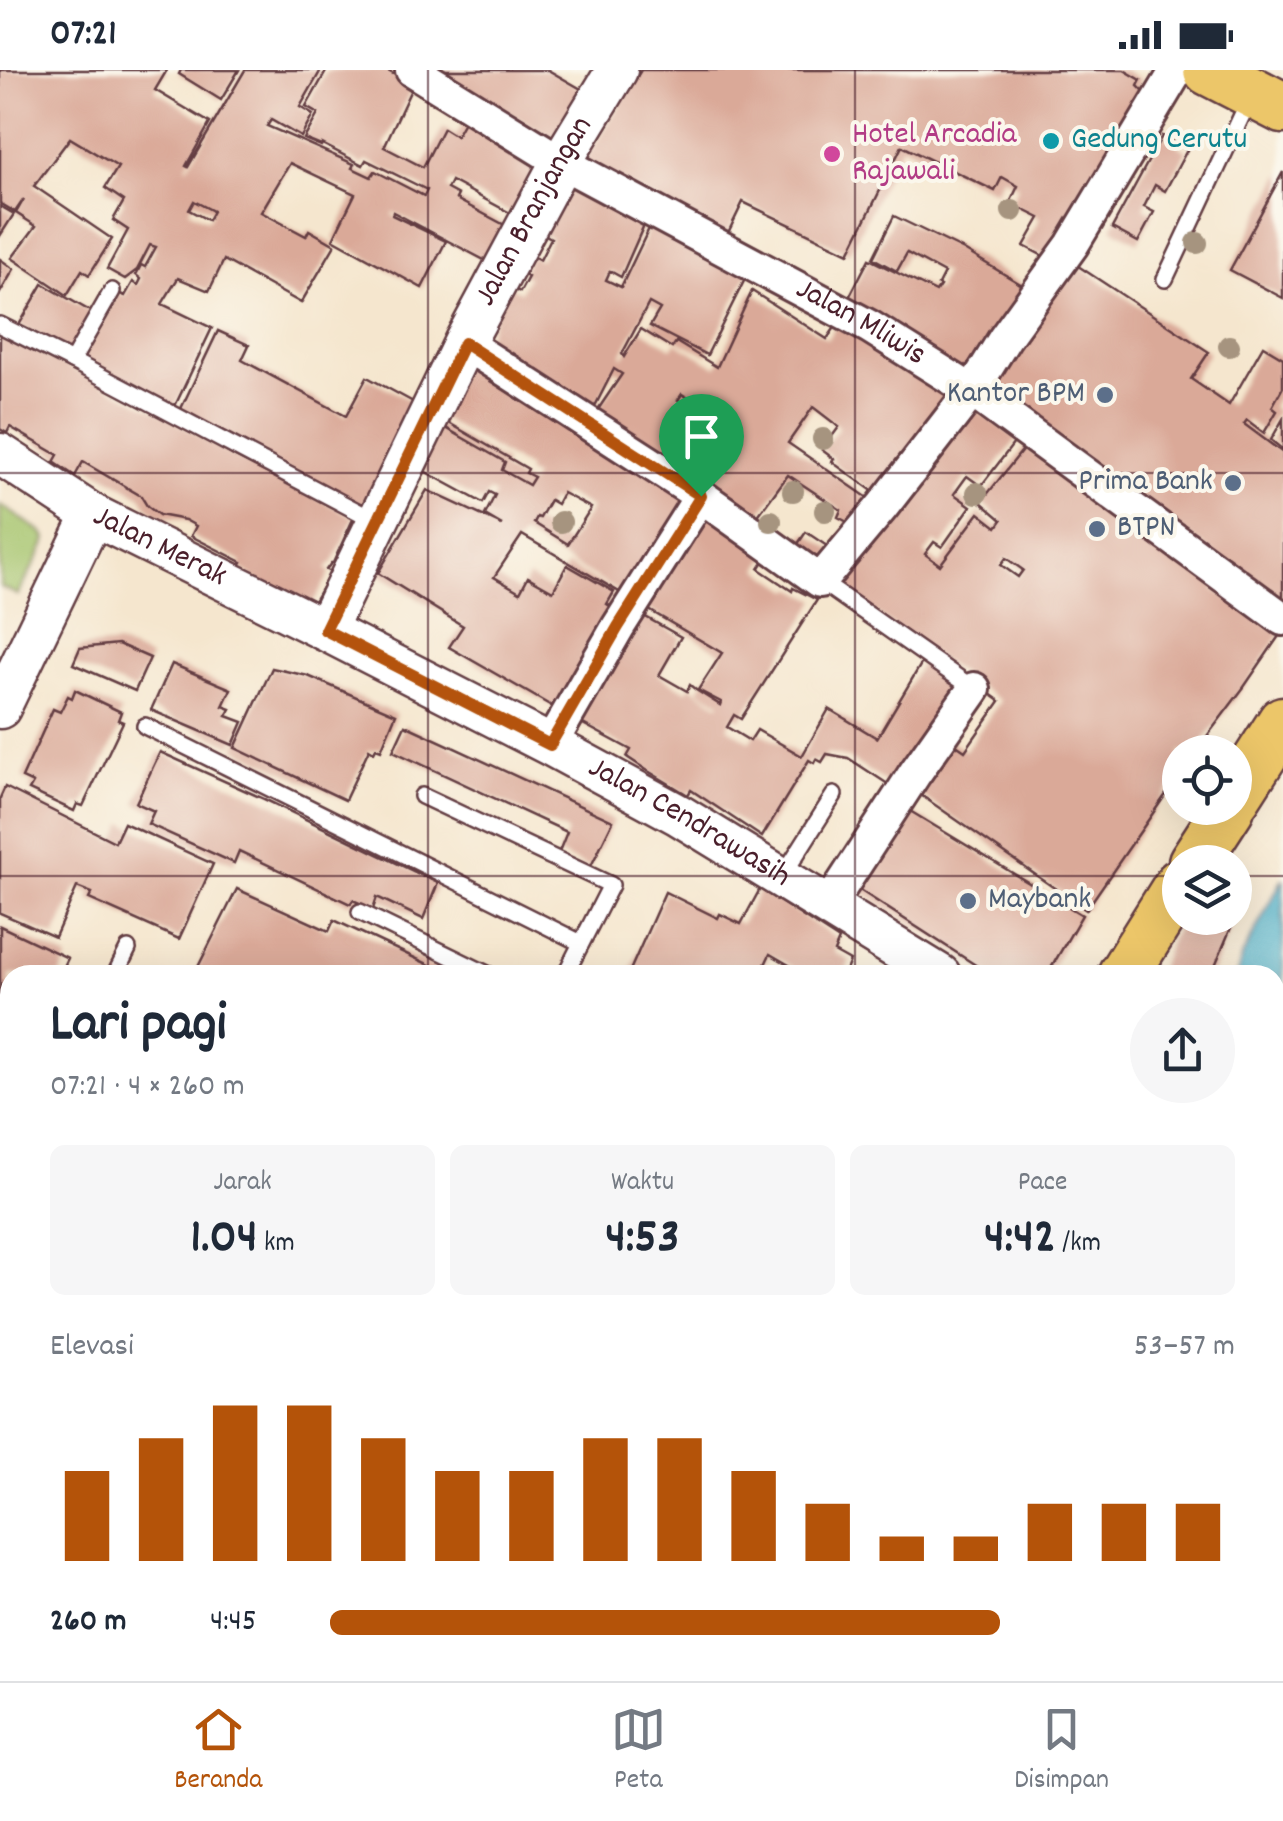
<!DOCTYPE html>
<html lang="id">
<head>
<meta charset="utf-8">
<style>
  :root { --surface:#fff; --page:#f6f6f7; --text:#1f2937; --muted:#747a83; --line:#e0e1e3; --accent:#b45309 }
  body { margin:0; font-family:Dekko,sans-serif; background:var(--page); color:var(--text); height:100vh; display:flex; flex-direction:column; font-size:38px; white-space:nowrap }
  * { box-sizing:border-box; margin:0 }
  p { font-size:32px; color:var(--muted) }
  .icon { flex:none; width:55px; height:55px; fill:none; stroke:currentColor; stroke-width:2; stroke-linecap:round; stroke-linejoin:round }
  .map { position:relative; flex:1; overflow:hidden }
  .details { position:absolute; left:0px; top:895px; width:1285px; height:718px; display:flex; flex-direction:column; background:var(--surface); border-radius:30px 30px 0 0; box-shadow:0 10px 40px #0002 }
  .details>* { flex:none }
  .tools { position:absolute; left:1162px; top:665px; display:grid; gap:20px }
  .tools a { display:grid; place-items:center; width:90px; height:90px; border-radius:50%; background:var(--surface); box-shadow:0 10px 40px #0002; font-size:50px }
  .pin { position:absolute; display:grid; place-items:center; width:85px; height:85px; color:#fff; margin:-102px -42px; border-radius:50% 50% 50% 0; rotate:-45deg; box-shadow:0 0 10px #0007 }
  .pin .icon { rotate:45deg }
  .round { display:grid; place-items:center; flex:none; width:105px; height:105px; border-radius:52px; background:var(--page) }
  .headline { display:flex; align-items:center; justify-content:space-between; height:170px; padding:0 50px }
  h1 { font-size:55px; font-weight:700; line-height:75px }
  .figures { display:grid; grid-template-columns:repeat(3,1fr); gap:15px; height:170px; padding:10px 50px }
  .figures div { display:grid; align-content:center; border-radius:15px; background:var(--page); text-align:center }
  .figures b { font-size:50px; font-weight:700 }
  .figures small { font-size:28px; font-weight:400 }
  .figures p { font-size:28px }
  .chart { height:280px; padding:20px 50px }
  .chart p { display:flex; justify-content:space-between }
  .chart svg { width:100%; height:180px; margin-top:10px; stroke:var(--accent); stroke-width:6 }
  ul { padding:0 50px; list-style:none; font-size:32px }
  li { display:grid; grid-template-columns:160px 120px 1fr; align-items:center; height:75px }
  li i { height:25px; border-radius:12px; background:var(--accent) }
  .status { display:flex; justify-content:space-between; align-items:center; height:70px; padding:0 50px; background:var(--surface); direction:ltr }
  .status svg { height:28px; fill:currentColor }
  .menu { display:flex; justify-content:space-around; align-items:center; height:140px; border-top:2px solid var(--line); background:var(--surface); font-size:28px; color:var(--muted) }
  .menu a { display:grid; justify-items:center; gap:5px }
  .menu .active { color:var(--accent) }
  .map>svg:first-child { display:block }
  .built { fill:#f5d3c2 }
  .green { fill:#a3c269; stroke:#76704a; stroke-width:2.5 }
  .water { fill:#47acc6; stroke:#486678; stroke-width:2.5 }
  .building { fill:#daa998; fill-rule:evenodd }
  .lines { fill:none; stroke-linecap:round; stroke-linejoin:round }
  .service-casing { stroke:#643d43; stroke-width:20 }
  .minor-casing { stroke:#643d43; stroke-width:38 }
  .tertiary-casing { stroke:#643d43; stroke-width:45 }
  .primary-casing { stroke:#643d43; stroke-width:55 }
  .service { stroke:#fff; stroke-width:15 }
  .minor { stroke:#fff; stroke-width:32 }
  .tertiary { stroke:#fff; stroke-width:40 }
  .primary { stroke:#ecc669; stroke-width:50 }
  .tree { fill:#a6947f }
  .route-casing { stroke:#fff; stroke-width:20 }
  .route { stroke:#b45309; stroke-width:12 }
  .grid { fill:none; stroke:#4a1f2b; stroke-width:2.5; stroke-opacity:0.55 }
  .culture-dot { fill:#0f9aa8; stroke:#fbf7ec; stroke-width:4 }
  .hotel-dot { fill:#d1479c; stroke:#fbf7ec; stroke-width:4 }
  .service-dot { fill:#5c6f8a; stroke:#fbf7ec; stroke-width:4 }
  .labels { text-anchor:middle; dominant-baseline:central; stroke-width:8; stroke-linejoin:round; paint-order:stroke }
  .hotel-label { font-size:32px; fill:#b23c85; stroke:#fbf7ec; text-anchor:start }
  .culture-label { font-size:32px; fill:#0d838f; stroke:#fbf7ec; text-anchor:start }
  .street-label { font-size:32px; fill:#4a1f2b; stroke:#fbf7ec }
  .service-label { font-size:32px; fill:#4e5e75; stroke:#fbf7ec; text-anchor:end }
</style>
</head>
<body>
<div class="status"><b>07:21</b><svg viewBox="0 0 49 12"><path d="M0 12V9h3v3zM5 12V6h3v6zM10 12V3h3v9zM15 12V0h3v12zM26 1h20v11H26zM47 4h2v5h-2z"/></svg></div>
<div class="map">
<svg width="1283" height="1611" viewBox="0 0 1283 1611">
  <rect width="100%" height="100%" fill="#fbf7ec"/>
  <filter id="ink" filterUnits="userSpaceOnUse"><feTurbulence type="fractalNoise" baseFrequency=".01" numOctaves="2"/><feDisplacementMap in="SourceGraphic" scale="20" xChannelSelector="R" yChannelSelector="G"/><feConvolveMatrix kernelMatrix="1 2 1 2 8 2 1 2 1" color-interpolation-filters="sRGB"/></filter>
  <filter id="wash" filterUnits="userSpaceOnUse"><feTurbulence type="fractalNoise" baseFrequency=".0048" numOctaves="4" result="noise"/><feDisplacementMap in="SourceGraphic" scale="40" xChannelSelector="R" yChannelSelector="G"/><feGaussianBlur stdDeviation="2.25" result="paint"/><feColorMatrix in="noise" values="0 0 0 0 0 0 0 0 0 0 0 0 0 0 0 0 0 1.4 0 .05"/><feComposite in="paint" operator="in"/></filter>
  <g filter="url(#wash)">
    <rect width="100%" height="100%" fill="#f5e6ce"/>
    <!-- built -->
    <polygon class="built" points="0,1263 10,1268 10,1556 0,1551"/>
    <!-- green -->
    <polygon class="green" points="0,435 42,462 46,468 44,476 18,525 0,517"/>
    <!-- water -->
    <polygon class="water" points="1283,808 1283,1611 1278,1611 1275,1598 1275,905 1237,905 1242,886"/>
    <g id="blocks">
      <!-- building -->
      <g class="building">
        <path d="M0,0H167L155,20L210,53L186,96L188,97L245,0H321L300,37L313,45L301,67L271,50L267,56L354,94L352,98L371,107L375,101L424,126L427,120L366,90L363,95L322,74L321,76L304,69L318,44L306,37L327,0H386L413,15L384,77L423,97L443,58L456,66L465,50L543,91L514,145L451,111L447,119L458,125L456,129L510,158L490,193L393,142L392,145L446,171L422,218L333,169L355,124L290,93L261,142L306,166L309,160L335,175L301,233L224,190L209,221L178,208L162,234L212,258L174,338L80,291L118,223L125,226L133,212L138,215L141,209L136,205L141,195L145,197L156,177L150,175L137,200L125,209L107,199L128,160L113,150L124,131L105,118L118,97L70,68L34,116L112,169L89,205L82,200L67,225L12,188L36,156L16,143L24,129L15,142L0,133ZM194,131L213,141L208,150L189,140Z"/>
        <polygon points="181,0 239,0 221,30 179,4"/>
        <polygon points="433,0 548,0 588,23 560,72"/>
        <polygon points="641,0 1124,0 1141,10 1138,16 1144,22 1145,29 1143,37 1062,160 1067,162 1051,190 1024,176 1040,148 1010,133 1018,116 1002,107 995,121 902,76 849,183 743,132 726,167 585,91"/>
        <polygon points="1162,66 1187,80 1165,121 1155,115 1144,137 1154,142 1138,172 1112,158"/>
        <polygon points="1283,102 1283,228 1230,200"/>
        <path d="M574,108L647,148L621,207L610,201L606,210L621,217L654,148L750,199L707,285L650,256L660,239L649,233L622,284L624,287L641,259L672,278L676,272L717,297L752,221L827,269L838,253L883,285L887,278L959,324L881,427L832,392L834,389L822,380L839,357L813,337L788,373L871,430L853,455L838,447L841,440L788,405L754,451L703,415L715,396L707,391L696,410L595,344L622,304L614,299L591,344L483,276L507,215L520,222L528,207L522,204L531,185L540,190L551,168L544,164ZM682,324L700,335L701,332L720,344L715,351L699,340L697,342L678,330Z"/>
        <polygon points="0,136 14,144 0,166"/>
        <polygon points="894,146 964,180 1027,218 973,310 844,237 869,189 936,222 940,216 938,215 944,203 907,183 897,201 873,188"/>
        <polygon points="0,189 14,199 0,223"/>
        <polygon points="1069,190 1209,282 1191,309 1229,335 1263,276 1283,288 1283,317 1272,337 1277,341 1264,363 1247,350 1244,354 1283,383 1283,533 983,315"/>
        <polygon points="43,214 95,244 70,285 19,255"/>
        <polygon points="218,261 249,275 242,290 346,346 367,307 415,333 366,440 178,345"/>
        <polygon points="0,263 166,346 235,387 354,447 333,493 331,493 326,500 331,502 306,545 239,497 242,492 191,466 196,456 185,450 159,445 147,436 141,426 83,392 75,406 54,392 58,385 10,357 7,363 0,359"/>
        <path d="M468,286L694,428L633,530L522,465L494,507L520,522L528,507L553,521L567,495L614,522L607,534L621,543L562,642L449,577L463,556L378,503L427,420L502,455L485,445L495,425L489,422L483,433L415,396L437,353L505,392L502,400L529,415L534,407L526,403L528,399L437,346ZM563,423L591,438L568,474L534,453L537,447L540,448L550,430L557,434Z"/>
        <path d="M968,333L1017,369L981,416L967,406L954,424L971,436L942,477L934,472L925,484L940,495L979,443L997,457L1002,450L981,432L1025,377L1218,513L1214,519L1281,563L1244,617L1195,682H1180V704L1086,840L915,721L949,670L965,681L1000,631L829,510ZM1006,488L1023,500L1018,507L1001,495Z"/>
        <polygon points="1283,349 1283,380 1271,370"/>
        <polygon points="699,434 769,483 759,499 792,521 793,518 817,530 741,649 734,645 727,657 750,671 757,660 802,686 829,639 877,668 924,589 957,612 894,718 848,688 827,684 822,692 816,689 814,693 809,690 762,767 691,720 688,725 648,701 627,687 631,680 572,648 633,540 681,567 659,605 687,621 690,615 696,620 720,635 721,632 698,620 722,583 639,534"/>
        <polygon points="806,462 833,480 820,500 793,481"/>
        <polygon points="118,574 150,588 135,621 73,594 80,578"/>
        <polygon points="172,594 231,619 223,636 231,639 227,646 243,652 233,675 151,640"/>
        <polygon points="272,598 308,606 396,644 381,680 376,678 374,682 369,679 345,730 235,678"/>
        <polygon points="75,620 121,642 118,650 123,652 83,736 77,734 74,741 29,720 33,713 22,708 53,639 60,642 68,626 72,628"/>
        <polygon points="405,655 613,751 590,798 558,784 567,762 393,681"/>
        <polygon points="160,682 264,729 438,813 423,849 377,827 373,839 353,830 350,834 239,781 234,793 148,754 154,741 136,733"/>
        <polygon points="5,717 115,772 124,753 213,794 179,869 89,829 92,823 77,817 55,867 0,843 0,728"/>
        <polygon points="905,738 1082,845 1047,905 991,905 855,817"/>
        <polygon points="237,819 329,861 334,850 451,905 194,905"/>
        <polygon points="760,819 839,870 834,882 850,891 844,905 793,905 796,899 770,884 760,905 628,905 665,822 718,848 720,844 741,854"/>
        <polygon points="1181,848 1220,848 1233,853 1211,905 1156,905"/>
        <polygon points="0,856 68,888 60,905 10,905 10,1007 0,1027"/>
        <polygon points="0,1142 8,1146 10,1142 10,1239 0,1233"/>
        <polygon points="10,1439 10,1534 0,1528 0,1458"/>
        <polygon points="0,1597 10,1602 26,1611 0,1611"/>
        <polygon points="136,1602 274,1602 270,1611 132,1611"/>
        <polygon points="327,1602 436,1602 454,1608 455,1602 479,1602 477,1611 324,1611"/>
        <polygon points="513,1602 693,1602 691,1611 510,1611"/>
        <polygon points="797,1602 949,1602 949,1611 832,1611 797,1604"/>
        <polygon points="1040,1602 1219,1602 1221,1611 1039,1611"/>
      </g>
    </g>
  </g>
  <g filter="url(#ink)">
    <use href="#blocks" fill-opacity="0" stroke="#643d43" stroke-width="2.5"/>
    <g class="lines">
      <defs>
        <g id="service">
          <polyline points="1165,209 1251,26"/>
          <polyline points="0,255 72,291 112,221"/>
          <polyline points="72,291 374,450"/>
          <polyline points="820,511 974,619"/>
          <polyline points="145,656 581,873"/>
          <polyline points="422,726 611,815 565,905"/>
          <polyline points="782,807 834,725"/>
          <polyline points="360,842 489,905"/>
          <polyline points="115,905 128,879"/>
        </g>
        <g id="minor">
          <path id="s1" d="M412,0L561,92L870,257L972,321L1283,549"/>
          <polyline points="464,273 701,426 820,511 882,437 972,321 1005,268 1072,175 1177,0"/>
          <polyline points="550,675 618,557 701,426"/>
          <polyline points="829,835 915,703 974,619"/>
        </g>
        <g id="tertiary">
          <path id="s2" d="M0,384L93,445L325,560L550,675L679,745L940,905"/>
          <path id="s3" d="M325,560L464,273L561,92L617,0"/>
          <polyline points="0,638 93,445"/>
          <polyline points="0,1059 10,1064"/>
          <polyline points="0,1565 10,1570"/>
          <polyline points="73,1602 90,1611"/>
          <polyline points="732,1602 763,1611"/>
          <polyline points="304,1611 307,1602"/>
        </g>
        <g id="primary">
          <polyline points="1209,0 1283,38"/>
          <polyline points="1235,727 1283,652"/>
          <polyline points="1194,792 1229,738"/>
          <polyline points="1123,905 1180,814"/>
          <polyline points="1005,1611 1006,1602"/>
        </g>
      </defs>
      <!-- service casing -->
      <use href="#service" class="service-casing"/>
      <!-- minor casing -->
      <use href="#minor" class="minor-casing"/>
      <!-- tertiary casing -->
      <use href="#tertiary" class="tertiary-casing"/>
      <!-- primary casing -->
      <use href="#primary" class="primary-casing"/>
      <!-- service -->
      <use href="#service" class="service"/>
      <!-- minor -->
      <use href="#minor" class="minor"/>
      <!-- tertiary -->
      <use href="#tertiary" class="tertiary"/>
      <!-- primary -->
      <use href="#primary" class="primary"/>
    </g>
    <!-- trees -->
    <g class="tree">
      <circle cx="1012" cy="141" r="11"/>
      <circle cx="1197" cy="173" r="11"/>
      <circle cx="1229" cy="276" r="11"/>
      <circle cx="823" cy="369" r="11"/>
      <circle cx="793" cy="421" r="11"/>
      <circle cx="977" cy="423" r="11"/>
      <circle cx="825" cy="441" r="11"/>
      <circle cx="771" cy="451" r="11"/>
      <circle cx="561" cy="452" r="11"/>
    </g>
  </g>
  <g class="lines" filter="url(#ink)">
    <defs>
      <polygon id="route" points="464,273 701,426 618,557 550,675 325,560"/>
    </defs>
    <!-- route casing -->
    <use href="#route" class="route-casing"/>
    <!-- route -->
    <use href="#route" class="route"/>
  </g>
  <!-- grid -->
  <path class="grid" d="M428,0V905M855,0V905M0,403H1283M0,806H1180M1235,806H1283M0,1208H10M1275,1208H1283M428,1602V1611M855,1602V1611"/>
  <!-- markers -->
  <circle class="culture-dot" cx="1051" cy="71" r="10"/>
  <circle class="hotel-dot" cx="832" cy="84" r="10"/>
  <g class="service-dot">
    <circle cx="1105" cy="325" r="10"/>
    <circle cx="1233" cy="413" r="10"/>
    <circle cx="1097" cy="459" r="10"/>
    <circle cx="968" cy="831" r="10"/>
  </g>
  <g class="labels">
    <!-- hotel labels -->
    <g class="hotel-label">
      <text x="852" y="66">Hotel Arcadia<tspan x="852" dy="37">Rajawali</tspan></text>
    </g>
    <!-- culture labels -->
    <g class="culture-label">
      <text x="1071" y="71">Gedung Cerutu</text>
    </g>
    <!-- street labels -->
    <g class="street-label">
      <text stroke="none"><textPath href="#s3" startOffset="468">Jalan Branjangan</textPath></text>
      <text stroke="none"><textPath href="#s1" startOffset="515">Jalan Mliwis</textPath></text>
      <text stroke="none"><textPath href="#s2" startOffset="185">Jalan Merak</textPath></text>
      <text stroke="none"><textPath href="#s2" startOffset="782">Jalan Cendrawasih</textPath></text>
    </g>
    <!-- service labels -->
    <g class="service-label">
      <text x="1085" y="325">Kantor BPM</text>
      <text x="1213" y="413">Prima Bank</text>
      <text x="1117" y="459" text-anchor="start">BTPN</text>
      <text x="988" y="831" text-anchor="start">Maybank</text>
    </g>
  </g>
</svg>
<div class="tools">
<a><svg class="icon" aria-label="locate" viewBox="0 0 24 24"><circle cx="12" cy="12" r="6"/><path d="M12 2v4M12 18v4M2 12h4M18 12h4"/></svg></a>
<a><svg class="icon" aria-label="layers" viewBox="0 0 24 24"><path d="M12 4l9 5-9 5-9-5zM3 14l9 5 9-5"/></svg></a>
</div>
<div class="pin" style="left:701px;top:426px;background:#1e9e55"><svg class="icon" aria-label="arrive" viewBox="0 0 24 24"><path d="M6 21V4h12l-3 4 3 4H6"/></svg></div>
<section class="details">
<div class="headline"><div><h1>Lari pagi</h1><p>07:21 · 4 × 260 m</p></div><a class="round"><svg class="icon" aria-label="share" viewBox="0 0 24 24"><path d="M12 15V3M7 8l5-5 5 5M5 13v7h14v-7"/></svg></a></div>
<div class="figures">
<div><p>Jarak</p><b>1.04<small> km</small></b></div>
<div><p>Waktu</p><b>4:53</b></div>
<div><p>Pace</p><b>4:42<small> /km</small></b></div>
</div>
<div class="chart"><p><span>Elevasi</span>53–57 m</p>
<svg viewBox="0 0 160 44" preserveAspectRatio="none"><path d="M5 44V22M15 44V14M25 44V6M35 44V6M45 44V14M55 44V22M65 44V22M75 44V14M85 44V14M95 44V22M105 44V30M115 44V38M125 44V38M135 44V30M145 44V30M155 44V30"/></svg>
</div>
<ul>
<li><b>260 m</b>4:45<i style="width:74%"></i></li>
</ul>
</section>
</div>
<nav class="menu">
<a class="active"><svg class="icon" aria-label="home" viewBox="0 0 24 24"><path d="M3 11l9-7 9 7M6 9v11h12V9"/></svg>Beranda</a>
<a><svg class="icon" aria-label="map" viewBox="0 0 24 24"><path d="M3 6l6-2 6 2 6-2v14l-6 2-6-2-6 2zM9 4v14M15 6v14"/></svg>Peta</a>
<a><svg class="icon" aria-label="saved" viewBox="0 0 24 24"><path d="M7 4h10v16l-5-4-5 4z"/></svg>Disimpan</a>
</nav>
</body>
</html>
